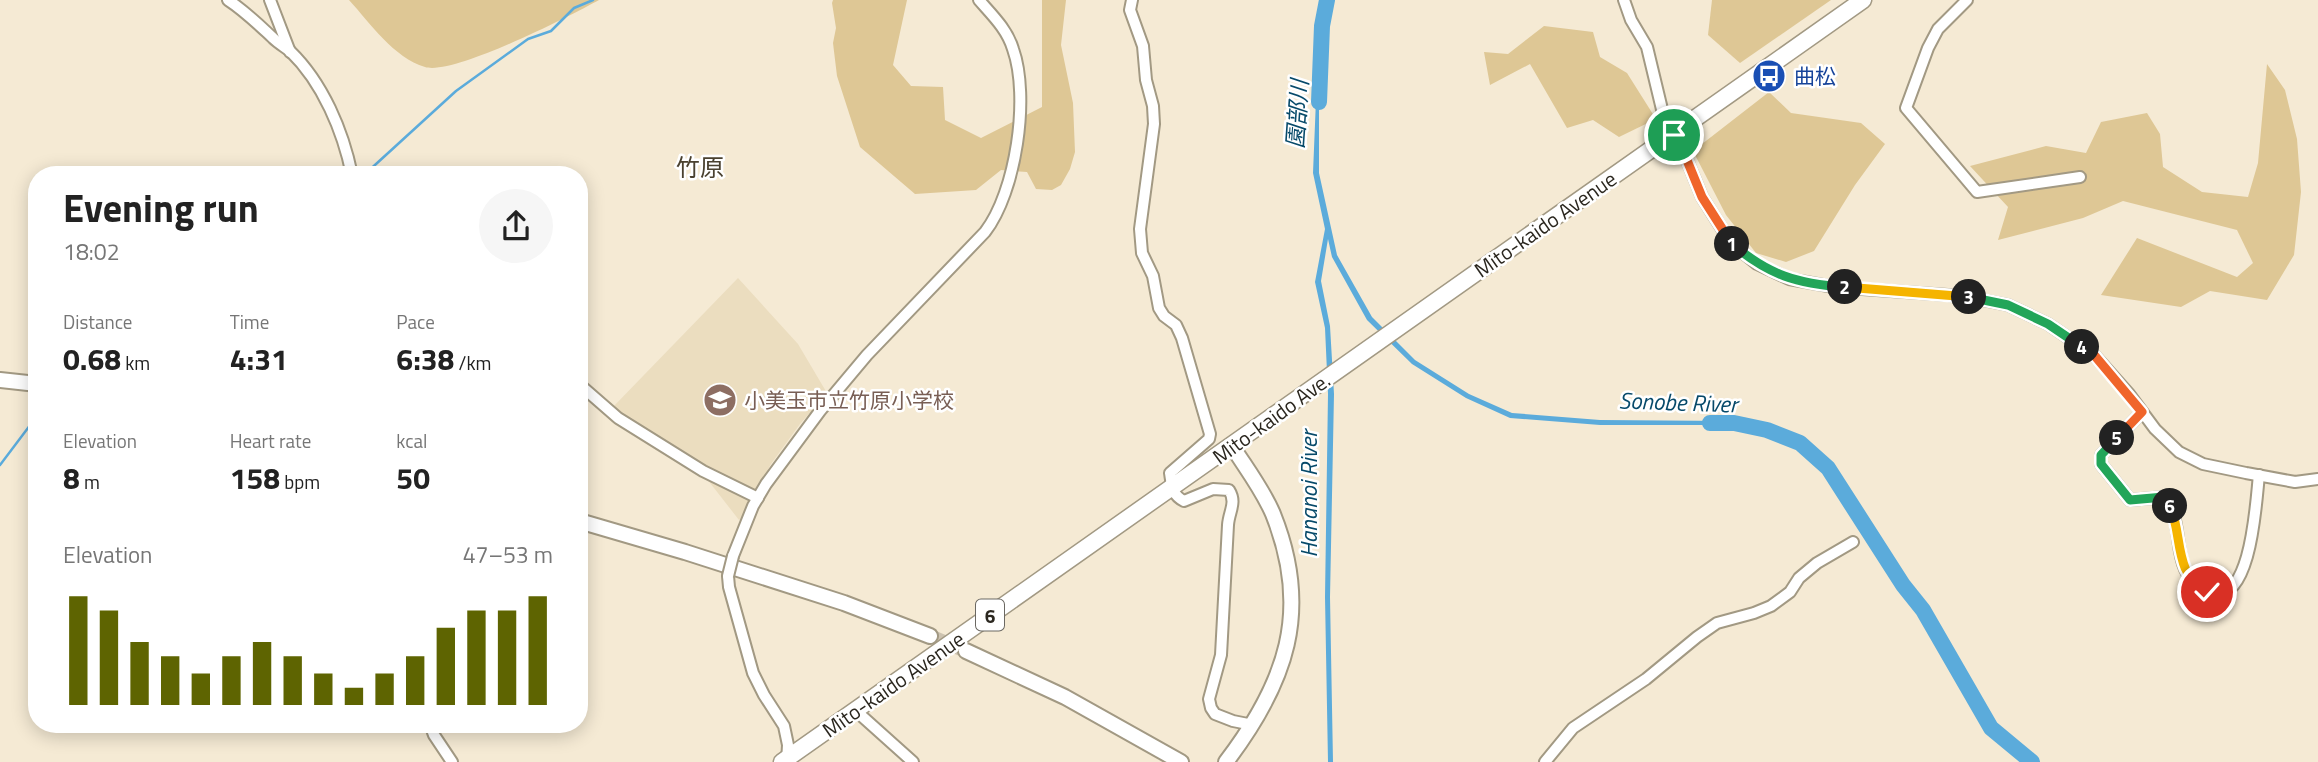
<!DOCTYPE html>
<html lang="en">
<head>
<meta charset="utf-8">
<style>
  :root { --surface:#fff; --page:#f6f6f6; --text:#222; --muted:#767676; --accent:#5e6401 }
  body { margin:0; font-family:"Titillium Web","Noto Sans JP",sans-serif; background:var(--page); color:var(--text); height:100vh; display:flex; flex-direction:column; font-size:26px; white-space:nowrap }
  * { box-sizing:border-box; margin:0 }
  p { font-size:23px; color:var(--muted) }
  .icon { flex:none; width:38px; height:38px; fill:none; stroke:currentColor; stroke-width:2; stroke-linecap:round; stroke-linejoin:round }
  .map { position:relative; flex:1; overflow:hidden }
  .side { position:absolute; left:28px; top:166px; width:560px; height:567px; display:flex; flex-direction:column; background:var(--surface); border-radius:28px; box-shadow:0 4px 18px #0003 }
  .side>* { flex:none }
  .pin { position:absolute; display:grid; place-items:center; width:60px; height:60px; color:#fff; margin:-30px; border:4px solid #fff; border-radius:50%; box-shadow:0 2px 7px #0007 }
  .km { position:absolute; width:35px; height:35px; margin:-18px; border-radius:50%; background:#222; color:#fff; font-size:19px; line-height:35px; text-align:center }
  .round { display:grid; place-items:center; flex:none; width:74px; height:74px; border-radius:37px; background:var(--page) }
  .summary { display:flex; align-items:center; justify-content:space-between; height:119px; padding:0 35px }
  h1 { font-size:38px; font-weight:700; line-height:52px }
  .figures { display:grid; grid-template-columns:repeat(3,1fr); gap:10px; height:119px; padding:7px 35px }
  .figures div { display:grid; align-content:center }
  .figures b { font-size:30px; font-weight:700 }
  .figures small { font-size:19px; font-weight:400 }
  .figures p { font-size:19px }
  .chart { height:196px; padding:14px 35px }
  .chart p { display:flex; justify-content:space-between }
  .chart svg { width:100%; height:126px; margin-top:7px; stroke:var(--accent); stroke-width:6 }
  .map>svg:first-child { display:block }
  .built { fill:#ebddbf }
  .green { fill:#dec795 }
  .water { fill:#5babdb }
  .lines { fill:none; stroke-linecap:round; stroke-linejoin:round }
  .stream { stroke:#5babdb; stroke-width:2.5 }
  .river { stroke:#5babdb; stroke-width:16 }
  .major-tunnel { stroke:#cdc3b0; stroke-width:14; stroke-dasharray:14 7; stroke-linecap:butt }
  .minor-casing { stroke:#a29983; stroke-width:14 }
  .major-casing { stroke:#a29983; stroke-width:18 }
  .highway-casing { stroke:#a29983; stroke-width:19 }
  .minor { stroke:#fff; stroke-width:10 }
  .major { stroke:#fff; stroke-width:14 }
  .highway { stroke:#fff; stroke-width:16 }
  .minor-bridge-casing { stroke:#a29983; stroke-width:14; stroke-linecap:butt }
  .minor-bridge { stroke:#fff; stroke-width:10 }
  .split-1-casing { stroke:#fff; stroke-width:14 }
  .split-2-casing { stroke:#fff; stroke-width:14 }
  .split-3-casing { stroke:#fff; stroke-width:14 }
  .split-4-casing { stroke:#fff; stroke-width:14 }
  .split-5-casing { stroke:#fff; stroke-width:14 }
  .split-6-casing { stroke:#fff; stroke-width:14 }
  .split-7-casing { stroke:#fff; stroke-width:14 }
  .split-1 { stroke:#f0652b; stroke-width:9 }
  .split-2 { stroke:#22a559; stroke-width:9 }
  .split-3 { stroke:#f5b400; stroke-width:9 }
  .split-4 { stroke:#22a559; stroke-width:9 }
  .split-5 { stroke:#f0652b; stroke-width:9 }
  .split-6 { stroke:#22a559; stroke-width:9 }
  .split-7 { stroke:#f5b400; stroke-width:9 }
  .labels { text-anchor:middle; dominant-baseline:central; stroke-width:5; stroke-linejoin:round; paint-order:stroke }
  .shield { fill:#fff; stroke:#6b6862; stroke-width:2 }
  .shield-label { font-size:19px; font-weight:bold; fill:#2b271f }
  .transit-label { font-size:21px; fill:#164399; stroke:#fff; text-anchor:start }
  .street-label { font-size:21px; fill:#2b271f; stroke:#fff }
  .education-label { font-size:21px; fill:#785e54; stroke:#fff; text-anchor:start }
  .water-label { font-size:23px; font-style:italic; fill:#074a6a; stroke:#fff }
  .quarter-label { font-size:24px; fill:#4a412f; stroke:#fff }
</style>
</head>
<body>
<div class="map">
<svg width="2318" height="762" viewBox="0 0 2318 762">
  <rect width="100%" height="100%" fill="#f5ead4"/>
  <!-- built -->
  <polygon class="built" points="738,278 798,344 827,393 800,424 771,464 742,518 739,520 707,479 612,408"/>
  <!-- green -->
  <g class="green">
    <path d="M349,0H599C570,16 453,76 425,67C394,58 370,23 349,0Z"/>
    <polygon points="833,0 907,0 893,65 911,86 943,87 945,120 981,138 1042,107 1042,0 1066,0 1061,45 1073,103 1075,152 1070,169 1061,185 1052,190 1036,189 1027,172 1001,170 976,190 915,194 860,147 837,76 833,43 836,28 832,3"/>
    <polygon points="1712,0 1831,0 1740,63 1708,35"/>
    <polygon points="1544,26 1593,32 1600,57 1627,73 1656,119 1619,137 1593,120 1567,128 1530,64 1490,85 1484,52 1508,54"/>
    <polygon points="2267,64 2285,90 2297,139 2301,192 2294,255 2267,300 2210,291 2181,307 2101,295 2137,238 2237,277 2253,263 2237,230 2123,201 2083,218 1998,240 2008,207 1970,166 2046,146 2086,153 2101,122 2147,113 2160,134 2163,167 2202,192 2248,197 2258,163"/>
    <polygon points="1769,92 1791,113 1861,123 1885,144 1855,185 1814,251 1786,262 1756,253 1726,215 1693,151"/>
  </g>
  <!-- water -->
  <polygon class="water" points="1319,26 1319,173 1337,255 1372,317 1415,360 1469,394 1512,413 1600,420 1729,421 1735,425 1600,425 1510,418 1466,398 1412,364 1367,320 1332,257 1328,239 1321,281 1330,326 1334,394 1330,597 1333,762 1328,762 1325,597 1328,394 1325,328 1315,282 1325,229 1313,173"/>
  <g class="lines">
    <!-- stream -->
    <g class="stream">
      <polyline points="364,175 456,91 528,39 551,31 574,8 593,0"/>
      <polyline points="0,465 37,416"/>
    </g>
    <!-- river -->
    <g class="river">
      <polyline points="1319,102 1322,26 1327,0"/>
      <polyline points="1710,423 1734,423 1767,430 1800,443 1828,468 1903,585 1923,610 1991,728 2032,762"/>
    </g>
    <!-- major-tunnel -->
    <polyline class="major-tunnel" points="930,636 966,651"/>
    <defs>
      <g id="minor">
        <path d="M228,0C245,11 258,24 273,38C278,43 285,47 290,51C323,83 343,131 352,175"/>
        <polyline points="270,0 290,52"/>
        <path d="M1132,0L1130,10L1143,46L1146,80L1153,106L1154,124L1140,229L1142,253L1153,276L1159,308L1164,316L1176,325L1182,338L1210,434L1209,439L1170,473C1172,486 1172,495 1184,501L1213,489L1229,490C1237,503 1229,511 1228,525L1221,655L1209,699L1211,708L1215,714L1233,721L1253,725"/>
        <polyline points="1624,0 1631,20 1647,47 1666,126 1682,148 1702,197 1731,243 1757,264 1789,279 1834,287 1962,296 2008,305 2048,324 2095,356 2129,394 2155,429 2179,452 2203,464 2246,473 2295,482 2318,479"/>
        <polyline points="1967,0 1938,29 1928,48 1906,108 1977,192 2080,177"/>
        <polyline points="579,384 618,418 703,471 758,498"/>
        <path d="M2142,412L2101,455V464L2130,500L2164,497C2181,516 2175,547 2185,569C2190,580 2200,590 2212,593C2252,603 2256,500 2259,475"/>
        <path d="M733,556L753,506L766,484L820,411L867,355L985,232C1016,192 1030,97 1013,49C1007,29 992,15 979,0"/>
        <polyline points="728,576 729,587 753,673 764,695 784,726 788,745 787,762"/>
        <polyline points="855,710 913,762"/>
        <polyline points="430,724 434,735 452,762"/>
        <polyline points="1545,762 1573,728 1646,679 1697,637 1717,623 1754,613 1771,606 1790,592 1799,578 1817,563 1853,542"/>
      </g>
      <g id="major">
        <polyline points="0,380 37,384"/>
        <polyline points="579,521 685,552 844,603 930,636"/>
        <polyline points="966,651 1065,697 1181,762"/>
        <path d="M1226,762C1286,683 1312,611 1273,514C1263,490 1246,468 1232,446"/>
      </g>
      <polyline id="highway" points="782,762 1863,0"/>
    </defs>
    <!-- minor casing -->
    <use href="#minor" class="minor-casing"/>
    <!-- major casing -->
    <use href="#major" class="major-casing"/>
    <!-- highway casing -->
    <use href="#highway" class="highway-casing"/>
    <!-- minor -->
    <use href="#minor" class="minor"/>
    <!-- major -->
    <use href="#major" class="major"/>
    <!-- highway -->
    <use href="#highway" class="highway"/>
    <defs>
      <polyline id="minor-bridge" points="728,576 733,556"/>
    </defs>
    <!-- minor-bridge casing -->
    <use href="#minor-bridge" class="minor-bridge-casing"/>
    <!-- minor-bridge -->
    <use href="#minor-bridge" class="minor-bridge"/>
  </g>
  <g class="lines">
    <defs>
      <polyline id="split-1" points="1674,135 1682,148 1702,197 1732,244"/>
      <path id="split-2" d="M1732,244C1769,275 1797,284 1845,287"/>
      <polyline id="split-3" points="1845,287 1969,297"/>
      <polyline id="split-4" points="1969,297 2008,305 2048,324 2082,347"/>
      <polyline id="split-5" points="2082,347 2095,356 2142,412 2117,438"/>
      <polyline id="split-6" points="2117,438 2101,455 2101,464 2130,500 2164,497 2170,506"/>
      <path id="split-7" d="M2170,506C2183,535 2173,574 2207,592"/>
    </defs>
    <!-- split-1 casing -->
    <use href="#split-1" class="split-1-casing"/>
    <!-- split-2 casing -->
    <use href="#split-2" class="split-2-casing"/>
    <!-- split-3 casing -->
    <use href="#split-3" class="split-3-casing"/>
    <!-- split-4 casing -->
    <use href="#split-4" class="split-4-casing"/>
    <!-- split-5 casing -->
    <use href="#split-5" class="split-5-casing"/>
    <!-- split-6 casing -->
    <use href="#split-6" class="split-6-casing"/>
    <!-- split-7 casing -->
    <use href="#split-7" class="split-7-casing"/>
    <!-- split-1 -->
    <use href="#split-1" class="split-1"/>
    <!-- split-2 -->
    <use href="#split-2" class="split-2"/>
    <!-- split-3 -->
    <use href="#split-3" class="split-3"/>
    <!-- split-4 -->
    <use href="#split-4" class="split-4"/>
    <!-- split-5 -->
    <use href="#split-5" class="split-5"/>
    <!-- split-6 -->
    <use href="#split-6" class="split-6"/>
    <!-- split-7 -->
    <use href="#split-7" class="split-7"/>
  </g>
  <!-- icons -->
  <defs>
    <symbol id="bus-disc" viewBox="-11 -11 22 22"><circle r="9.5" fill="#1a4fb4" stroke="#fff"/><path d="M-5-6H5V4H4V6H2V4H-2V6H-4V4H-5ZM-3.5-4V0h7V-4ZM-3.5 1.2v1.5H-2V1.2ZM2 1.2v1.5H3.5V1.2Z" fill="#fff"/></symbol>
    <symbol id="school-disc" viewBox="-11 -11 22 22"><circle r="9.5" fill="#8d6e63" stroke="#fff"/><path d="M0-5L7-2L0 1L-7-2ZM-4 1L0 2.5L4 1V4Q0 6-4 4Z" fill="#fff"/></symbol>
  </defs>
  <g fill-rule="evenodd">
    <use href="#bus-disc" x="1750" y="57" width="38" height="38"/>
    <use href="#school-disc" x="701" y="381" width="38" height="38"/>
  </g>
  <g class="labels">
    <!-- shield labels -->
    <rect class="shield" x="976" y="599.5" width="28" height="31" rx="5"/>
    <g class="shield-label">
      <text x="990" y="615">6</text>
    </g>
    <!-- transit labels -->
    <g class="transit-label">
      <text x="1794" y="76">曲松</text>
    </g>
    <!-- street labels -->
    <g class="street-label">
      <text transform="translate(1545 224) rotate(-35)">Mito-kaido Avenue</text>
      <text transform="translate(1271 418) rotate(-36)">Mito-kaido Ave.</text>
      <text transform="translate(893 684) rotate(-35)">Mito-kaido Avenue</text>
    </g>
    <!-- education labels -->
    <g class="education-label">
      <text x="744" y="400">小美玉市立竹原小学校</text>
    </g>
    <!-- water labels -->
    <g class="water-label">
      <text transform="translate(1297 114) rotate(-86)">園部川</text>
      <text transform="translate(1678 402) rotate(2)">Sonobe River</text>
      <text transform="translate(1308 494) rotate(-90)">Hananoi River</text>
    </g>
    <!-- quarter labels -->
    <g class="quarter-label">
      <text x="700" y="167">竹原</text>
    </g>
  </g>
</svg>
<div class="pin" style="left:1674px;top:135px;background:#1e9e55"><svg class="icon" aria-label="arrive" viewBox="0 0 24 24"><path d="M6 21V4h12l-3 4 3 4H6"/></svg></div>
<div class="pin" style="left:2207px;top:592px;background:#d93025"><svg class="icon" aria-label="check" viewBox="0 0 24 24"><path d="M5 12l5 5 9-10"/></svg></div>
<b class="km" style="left:1732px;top:244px">1</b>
<b class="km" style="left:1845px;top:287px">2</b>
<b class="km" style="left:1969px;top:297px">3</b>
<b class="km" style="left:2082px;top:347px">4</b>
<b class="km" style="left:2117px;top:438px">5</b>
<b class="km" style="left:2170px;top:506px">6</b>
<section class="side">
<div class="summary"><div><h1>Evening run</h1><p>18:02</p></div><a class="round"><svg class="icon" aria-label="share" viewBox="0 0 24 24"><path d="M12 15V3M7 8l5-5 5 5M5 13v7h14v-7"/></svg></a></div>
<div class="figures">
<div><p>Distance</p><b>0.68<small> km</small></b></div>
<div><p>Time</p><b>4:31</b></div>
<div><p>Pace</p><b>6:38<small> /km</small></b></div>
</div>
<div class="figures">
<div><p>Elevation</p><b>8<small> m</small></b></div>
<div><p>Heart rate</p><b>158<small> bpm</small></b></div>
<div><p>kcal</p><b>50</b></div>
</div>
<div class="chart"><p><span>Elevation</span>47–53 m</p>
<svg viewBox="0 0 160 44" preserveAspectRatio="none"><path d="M5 44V6M15 44V11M25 44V22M35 44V27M45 44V33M55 44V27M65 44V22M75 44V27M85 44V33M95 44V38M105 44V33M115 44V27M125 44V17M135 44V11M145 44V11M155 44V6"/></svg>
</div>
</section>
</div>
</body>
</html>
